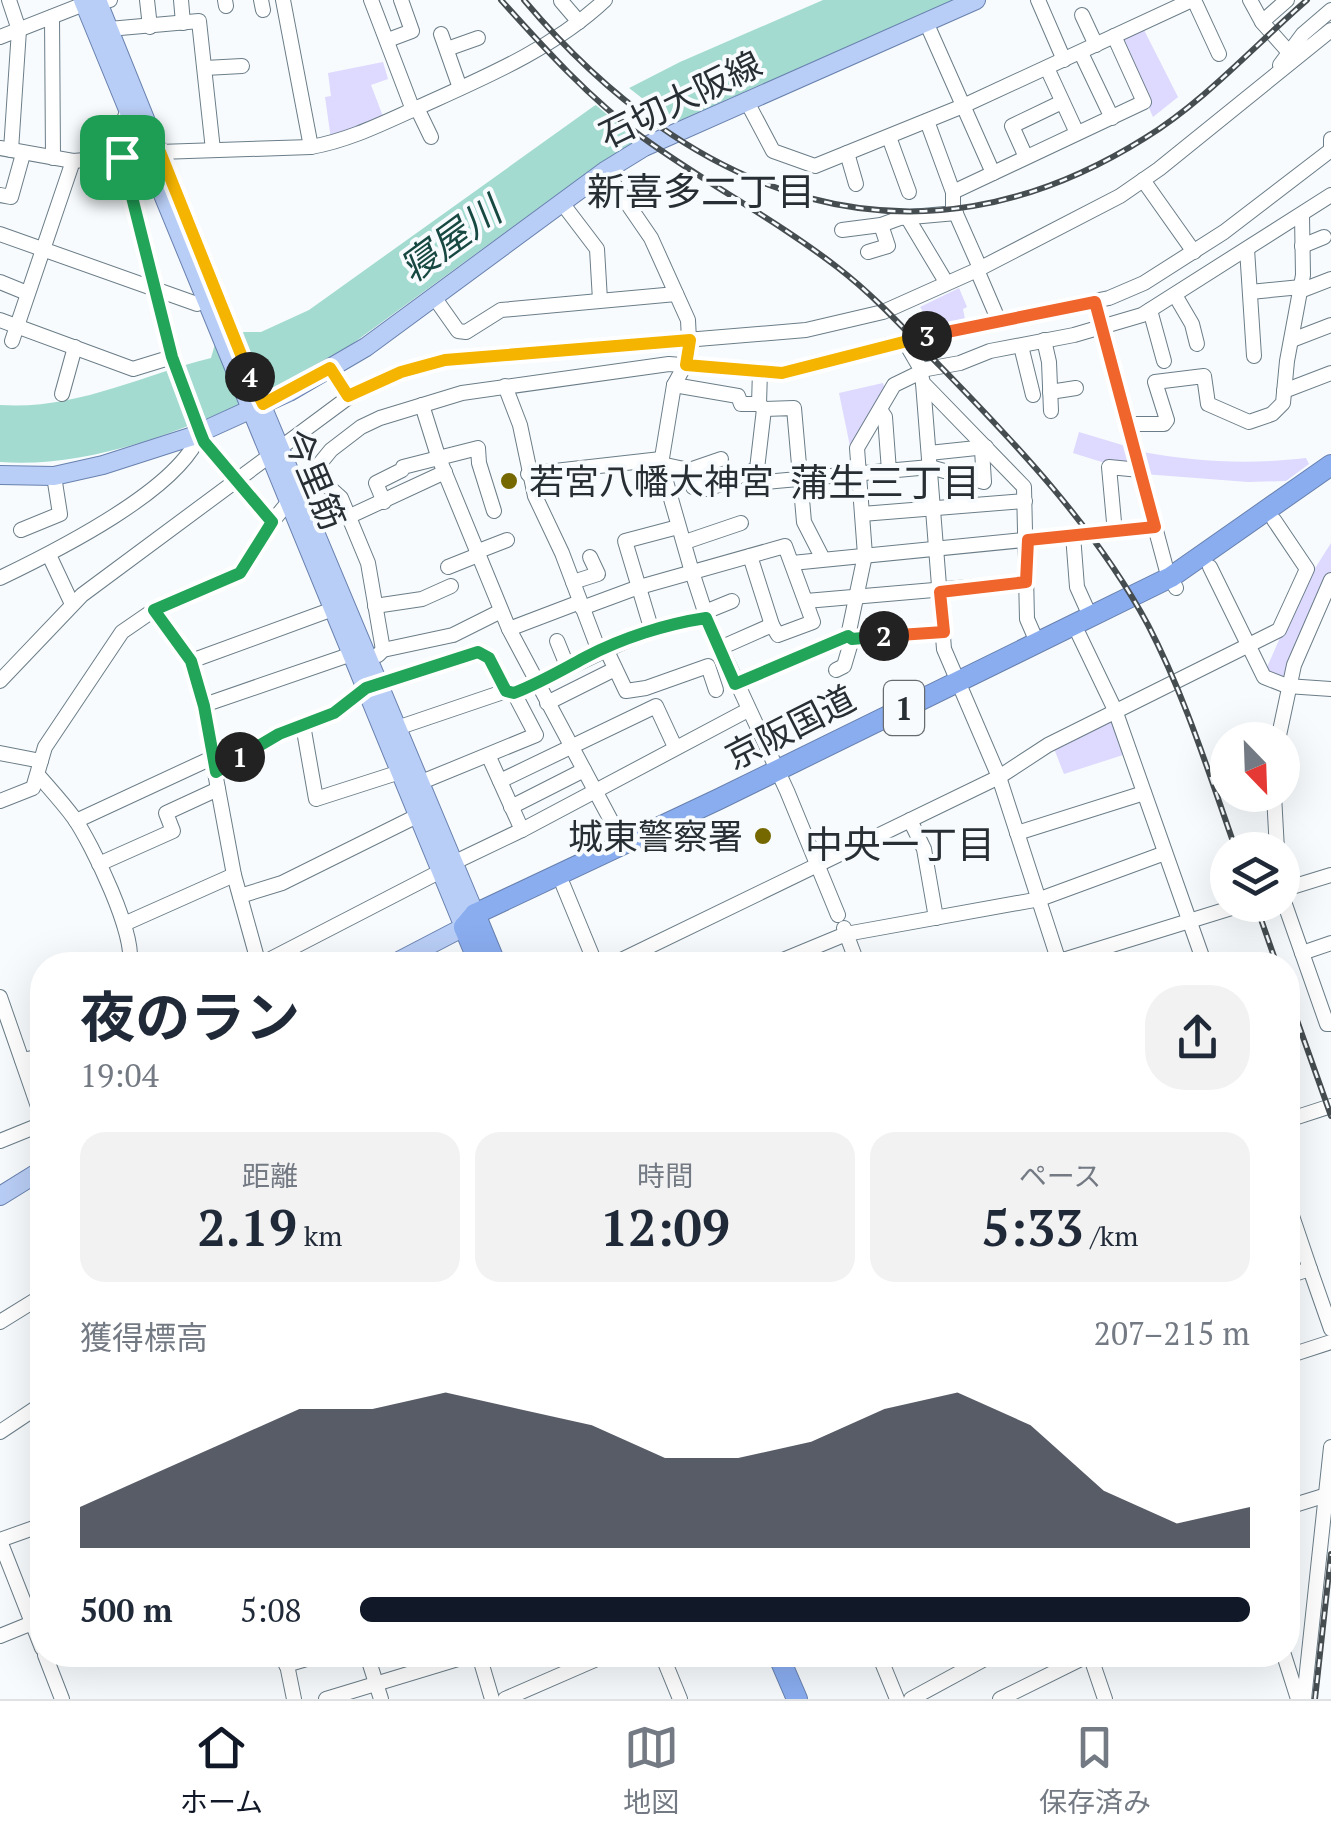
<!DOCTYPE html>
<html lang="ja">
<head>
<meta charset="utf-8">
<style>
  :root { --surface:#fff; --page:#f2f2f3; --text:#1f2937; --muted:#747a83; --line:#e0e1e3; --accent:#111827 }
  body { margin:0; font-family:"PT Serif","Noto Sans JP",serif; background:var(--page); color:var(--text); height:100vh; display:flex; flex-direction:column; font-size:38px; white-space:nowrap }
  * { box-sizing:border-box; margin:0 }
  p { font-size:32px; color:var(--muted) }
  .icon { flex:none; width:55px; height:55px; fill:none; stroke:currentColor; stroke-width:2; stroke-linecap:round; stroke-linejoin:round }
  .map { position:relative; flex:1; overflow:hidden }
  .panel { position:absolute; left:30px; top:952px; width:1270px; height:715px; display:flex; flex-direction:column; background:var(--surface); border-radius:40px; box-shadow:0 10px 40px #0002 }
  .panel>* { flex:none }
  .needle { width:65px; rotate:157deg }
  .fabs { position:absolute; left:1210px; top:722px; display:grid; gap:20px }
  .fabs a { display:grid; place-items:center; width:90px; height:90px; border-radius:50%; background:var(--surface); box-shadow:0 10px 40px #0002; font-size:50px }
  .pin { position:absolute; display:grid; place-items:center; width:85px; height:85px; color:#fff; margin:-42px; border-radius:20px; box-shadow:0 5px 15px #0006 }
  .km { position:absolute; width:50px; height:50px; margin:-25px; border-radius:50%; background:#222; color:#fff; font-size:28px; line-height:50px; text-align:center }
  .round { display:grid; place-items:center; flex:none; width:105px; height:105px; border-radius:40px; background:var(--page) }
  .head { display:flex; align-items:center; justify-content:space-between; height:170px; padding:0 50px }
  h1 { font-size:55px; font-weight:700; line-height:75px }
  .stats { display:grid; grid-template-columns:repeat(3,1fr); gap:15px; height:170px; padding:10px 50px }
  .stats div { display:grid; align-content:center; border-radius:25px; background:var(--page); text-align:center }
  .stats b { font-size:50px; font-weight:700 }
  .stats small { font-size:28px; font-weight:400 }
  .stats p { font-size:28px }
  .chart { height:280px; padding:20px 50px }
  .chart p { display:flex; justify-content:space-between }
  .chart svg { width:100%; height:180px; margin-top:10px; fill:var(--accent); opacity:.7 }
  ul { padding:0 50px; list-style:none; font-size:32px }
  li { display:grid; grid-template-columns:160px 120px 1fr; align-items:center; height:75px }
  li i { height:25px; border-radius:12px; background:var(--accent) }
  .tabs { display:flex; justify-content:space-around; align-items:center; height:140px; border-top:2px solid var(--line); background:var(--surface); font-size:28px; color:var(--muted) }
  .tabs a { display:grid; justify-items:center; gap:5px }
  .tabs .on { color:var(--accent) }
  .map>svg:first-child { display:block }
  .green { fill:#ddd9ff }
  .water { fill:#a3dbd0 }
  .pier { fill:#f7fbfd }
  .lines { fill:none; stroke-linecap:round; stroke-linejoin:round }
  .minor-casing { stroke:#6b7d88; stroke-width:16 }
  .major-casing { stroke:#6881ae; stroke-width:20 }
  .highway-casing { stroke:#6881ae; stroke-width:22 }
  .minor { stroke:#fff; stroke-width:14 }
  .major { stroke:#b9cef6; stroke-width:18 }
  .highway { stroke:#8aadf0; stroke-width:20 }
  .rail-casing { stroke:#464d51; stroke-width:6 }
  .rail { stroke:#f7fbfd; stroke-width:2.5; stroke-dasharray:8; stroke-linecap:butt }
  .split-1-casing { stroke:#fff; stroke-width:20 }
  .split-2-casing { stroke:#fff; stroke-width:20 }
  .split-3-casing { stroke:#fff; stroke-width:20 }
  .split-4-casing { stroke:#fff; stroke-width:20 }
  .split-5-casing { stroke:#fff; stroke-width:20 }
  .split-1 { stroke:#22a559; stroke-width:12 }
  .split-2 { stroke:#22a559; stroke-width:12 }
  .split-3 { stroke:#f0652b; stroke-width:12 }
  .split-4 { stroke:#f5b400; stroke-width:12 }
  .split-5 { stroke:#f5b400; stroke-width:12 }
  .poi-dot { fill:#766800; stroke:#f7fbfd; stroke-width:4 }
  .labels { text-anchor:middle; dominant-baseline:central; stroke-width:8; stroke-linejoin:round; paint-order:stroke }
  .shield { fill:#f7fbfd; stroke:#666c70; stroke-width:2.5 }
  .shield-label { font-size:32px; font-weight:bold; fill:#282f34 }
  .street-label { font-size:35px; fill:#282f34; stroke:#f7fbfd }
  .poi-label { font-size:35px; fill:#282f34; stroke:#f7fbfd; text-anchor:start }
  .neighbourhood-label { font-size:38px; fill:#282f34; stroke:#f7fbfd }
  .water-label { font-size:38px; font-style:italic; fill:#174841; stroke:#f7fbfd }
</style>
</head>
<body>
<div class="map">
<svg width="1331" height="1699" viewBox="0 0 1331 1699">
  <rect width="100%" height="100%" fill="#f7fbfd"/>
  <!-- green -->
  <g class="green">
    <polygon points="1142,26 1178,97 1153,117 1120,42 1122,36"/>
    <polygon points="383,62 388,79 371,85 384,119 331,139 325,97 331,96 328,73"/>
    <polygon points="959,288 967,307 963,309 965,319 932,325 920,307"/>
    <polygon points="883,383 886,392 850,446 839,393"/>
    <polygon points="1079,432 1129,447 1135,463 1105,463 1073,453"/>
    <path d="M1137,451C1198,462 1245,465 1306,458L1309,464L1286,481L1248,482L1144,474Z"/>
    <polygon points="1331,543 1331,575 1287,675 1280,677 1266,669 1268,665 1300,592"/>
    <polygon points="1110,718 1123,755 1064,774 1053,746"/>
  </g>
  <!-- water -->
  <path class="water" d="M823,0H953L640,138L600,163L352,344C255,402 115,471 0,462V405C76,410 139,376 211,358L215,344L244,332H261L309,310L594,106L680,62Z"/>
  <!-- pier -->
  <polygon class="pier" points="624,84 652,106 679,124 641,143 591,101"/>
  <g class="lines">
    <defs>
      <g id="minor">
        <polyline points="9,0 19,30 11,150"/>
        <polyline points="147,0 150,27"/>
        <polyline points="181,0 183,23"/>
        <polyline points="225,0 226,6"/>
        <polyline points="261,0 263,10"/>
        <polyline points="283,0 311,147"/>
        <polyline points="371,0 413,110"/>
        <polyline points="1038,0 1064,60"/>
        <polyline points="1194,0 1219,54"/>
        <polyline points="1250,0 1262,22 1287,0"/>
        <polyline points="561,1 579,22"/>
        <polyline points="1082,15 1096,45"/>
        <polyline points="52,17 53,158"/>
        <polyline points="926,22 993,173"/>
        <polyline points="1262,22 1286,49"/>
        <polyline points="109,29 199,21 213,150"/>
        <polyline points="441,34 460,88"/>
        <polyline points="0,37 84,4 110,0"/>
        <polyline points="388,40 412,31 401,0"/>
        <polyline points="447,49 478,38"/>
        <polyline points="1081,53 1112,118"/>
        <polyline points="1280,65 1303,34 1331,10"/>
        <polyline points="205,68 242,66"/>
        <polyline points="1047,68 1077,133"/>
        <polyline points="746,100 773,151 815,166 963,106 1192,0"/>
        <polyline points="417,108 431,137"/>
        <polyline points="128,109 120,130 122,157 172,357 204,442 272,522 331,450 361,427 380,418 462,393 669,364 782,373 889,344 1109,298 1144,283 1224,232 1331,150 1331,139"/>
        <polyline points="927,121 953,192 953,207 980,268"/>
        <polyline points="889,137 909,192"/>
        <path d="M0,148L73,161L122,157L144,148L159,152L311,147C350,140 383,123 419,107C483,78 553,49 605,0"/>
        <polyline points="847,153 856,184"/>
        <polyline points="1025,155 1012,126 1062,102"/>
        <polyline points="605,171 651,238 688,320 689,340 685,365 674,385 661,464 692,572 707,618 787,791 838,915"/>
        <polyline points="1143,180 1194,252"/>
        <polyline points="953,192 1144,102 1114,36"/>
        <polyline points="0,195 11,197 23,154"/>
        <polyline points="562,203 597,249 600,300"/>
        <polyline points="907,217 943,277"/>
        <polyline points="842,230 881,225 900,218 956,213"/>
        <polyline points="0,234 197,304"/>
        <polyline points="1302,246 1324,237"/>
        <polyline points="1247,249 1254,356"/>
        <polyline points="868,252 888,246 881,225"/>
        <polyline points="977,270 998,319"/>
        <polyline points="0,282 27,293"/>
        <polyline points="1300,291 1331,279"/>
        <polyline points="1250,292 1301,287"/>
        <polyline points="1175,295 1192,324 1197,344"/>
        <polyline points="434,297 458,331 466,332 501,310 676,294"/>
        <polyline points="1095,303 1166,568 1176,588"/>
        <polyline points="1150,310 1164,361"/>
        <polyline points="0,320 133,369 172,357"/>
        <polyline points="1044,340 1049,362 1051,411"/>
        <polyline points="1292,340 1331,325"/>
        <polyline points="12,341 73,161"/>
        <polyline points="905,342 919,366 923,383 1024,487 1027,619 1037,642"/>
        <polyline points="1021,346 1033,395"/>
        <polyline points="330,369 348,396"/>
        <polyline points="760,371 759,404 764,409 794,408 804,522 823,559"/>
        <polyline points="923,383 944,649 999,777 1060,965"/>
        <polyline points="674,385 738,396 741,404 759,404"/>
        <polyline points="505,386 520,425 535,496 562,553 599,651"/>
        <polyline points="1284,391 1331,373"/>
        <polyline points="1050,392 1076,388"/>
        <polyline points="62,394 75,347"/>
        <polyline points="422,405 438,456 509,629 623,843"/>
        <polyline points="881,411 885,417 889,471"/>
        <polyline points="1127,424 1164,424 1167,420 1155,382 1204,376 1208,404 1249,422 1272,414 1283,403 1287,361 1303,275 1302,216"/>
        <polyline points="929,453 986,447"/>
        <polyline points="661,464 689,470 693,487 708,489 757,469 765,482 930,467 984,482 982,450"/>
        <polyline points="757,469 764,409"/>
        <polyline points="689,470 721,459"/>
        <polyline points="312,472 341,498 368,563 383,650"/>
        <polyline points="528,474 661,459"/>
        <polyline points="384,502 376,483 402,470 403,467 478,448 479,463 494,511"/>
        <polyline points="862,514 1025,501"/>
        <polyline points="348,517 445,472"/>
        <polyline points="21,530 60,514 54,476"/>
        <polyline points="1115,533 1109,467 1140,470"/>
        <polyline points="1073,535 1077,587 1090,616"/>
        <polyline points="685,542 741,523"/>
        <polyline points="476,552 507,540"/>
        <polyline points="49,555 72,604"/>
        <polyline points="750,556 772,625"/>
        <polyline points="792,563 1155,527"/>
        <polyline points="448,567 478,555"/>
        <polyline points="1210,567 1264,677 1287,686 1331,689"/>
        <path d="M0,578C54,552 180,490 200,433"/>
        <polyline points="573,582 598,574 590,557"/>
        <polyline points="806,601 1026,582"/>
        <polyline points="375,606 422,599 451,586"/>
        <polyline points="582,608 636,588 785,546 813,622 778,635 772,625 720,648"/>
        <polyline points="154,610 191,661 198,681 234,875 259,965"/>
        <polyline points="705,612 732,601"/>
        <polyline points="509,629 580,602"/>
        <polyline points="652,631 625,541 678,527"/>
        <polyline points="1079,635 1115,710 1205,965"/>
        <polyline points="848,636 852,639 944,632"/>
        <polyline points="557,641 568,668"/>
        <polyline points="606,649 626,691 646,688 708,666 716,690"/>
        <polyline points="378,655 383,650 453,635 501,611"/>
        <polyline points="191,661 333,609"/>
        <polyline points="836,670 844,666 852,639"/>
        <polyline points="0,681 82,595 357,391 401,372 445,360 806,330 883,312 977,270 1120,196 1159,169 1331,30"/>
        <polyline points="735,684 848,636 865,555 857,448 894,385 927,369 960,363 990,351 1074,335 1142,315 1331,195"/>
        <polyline points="547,703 615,669"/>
        <polyline points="204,705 352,654"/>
        <polyline points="303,725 316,799 400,772"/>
        <path d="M397,728L506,691L514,693C581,666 633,628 707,618"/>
        <polyline points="1278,740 1294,665 1331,580"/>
        <polyline points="0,753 41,761"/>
        <polyline points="489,757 522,830"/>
        <polyline points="216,772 279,734 334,713 366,687 478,651 489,658 506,691"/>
        <path d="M38,775C50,789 63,803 74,818C91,842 138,938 129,965"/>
        <polyline points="500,781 656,706 675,747"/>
        <polyline points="419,783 536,735 514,693"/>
        <polyline points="1274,795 1277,850"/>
        <polyline points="0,801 33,788 45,747 122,632 154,610 239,573 272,522"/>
        <polyline points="511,807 584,770"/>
        <polyline points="910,820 924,849 936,918"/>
        <polyline points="76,821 214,757"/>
        <polyline points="1017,833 1144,793"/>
        <polyline points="453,863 522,830 748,710"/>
        <polyline points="99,864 173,831 166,813 218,789"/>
        <polyline points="563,885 596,965"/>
        <polyline points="1282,890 1331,875"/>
        <polyline points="240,896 282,883 419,815"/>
        <polyline points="1282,896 1327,1024 1331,1024"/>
        <polyline points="124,924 234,875"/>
        <polyline points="844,928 858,965"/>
        <polyline points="1302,953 1331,943"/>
        <polyline points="259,965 441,871"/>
        <polyline points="611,965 999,777 1048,745 1279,630 1307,569 1274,520"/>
        <polyline points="771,965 846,934 1040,899 1165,853"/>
        <polyline points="1047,965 1241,905"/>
        <polyline points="0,997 42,1118"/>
        <polyline points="22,1060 42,1056"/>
        <polyline points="1288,1120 1331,1106"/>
        <polyline points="0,1141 42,1124"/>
        <polyline points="1288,1204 1310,1269 1288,1276"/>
        <polyline points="1310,1269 1331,1329"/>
        <polyline points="0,1322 42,1296"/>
        <polyline points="1288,1356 1331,1342"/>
        <polyline points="0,1432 42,1404"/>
        <polyline points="1288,1507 1330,1494"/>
        <polyline points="0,1540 42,1525"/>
        <polyline points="0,1541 42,1648"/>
        <polyline points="0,1636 42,1619"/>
        <polyline points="45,1655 62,1699"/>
        <polyline points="285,1655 294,1699"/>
        <polyline points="367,1655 381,1699"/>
        <polyline points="479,1655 492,1699"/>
        <polyline points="662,1655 680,1699"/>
        <polyline points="879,1655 897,1699"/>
        <polyline points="1090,1655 1105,1699"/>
        <polyline points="1284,1655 1298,1699"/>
        <polyline points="286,1665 320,1655"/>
        <polyline points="326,1699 471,1655"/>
        <polyline points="505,1699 606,1655"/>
        <polyline points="911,1699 992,1655"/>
        <polyline points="1000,1699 1089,1655"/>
        <polyline points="1304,1699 1331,1447"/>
      </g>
      <g id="major">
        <polyline points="83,0 464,927 391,965"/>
        <polyline points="97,0 239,352"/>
        <polyline points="257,394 475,914"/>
        <polyline points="0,475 54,476 103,465 190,437 289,392 366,347 605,171 644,147 976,0"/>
        <polyline points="0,1196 42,1170"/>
      </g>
      <g id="highway">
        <polyline points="475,914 496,965"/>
        <polyline points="464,927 475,914 719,799 1171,577 1331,465"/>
        <polyline points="464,927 480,965"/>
        <polyline points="778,1655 797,1699"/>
      </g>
    </defs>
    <!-- minor casing -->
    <use href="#minor" class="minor-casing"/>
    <!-- major casing -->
    <use href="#major" class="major-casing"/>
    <!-- highway casing -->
    <use href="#highway" class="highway-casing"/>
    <!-- minor -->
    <use href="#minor" class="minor"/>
    <!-- major -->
    <use href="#major" class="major"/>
    <!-- highway -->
    <use href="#highway" class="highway"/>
    <defs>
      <g id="rail">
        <path d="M501,0C545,49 589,98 642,137C705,183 775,219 837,267C875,296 907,332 940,366C1016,444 1096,528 1148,625C1185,696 1209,774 1236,850"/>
        <path d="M524,0C690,197 911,285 1145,138C1205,101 1254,46 1307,0"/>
        <polyline points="1256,905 1277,965"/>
        <polyline points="1288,995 1331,1116"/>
        <polyline points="1315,1699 1331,1554"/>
      </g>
    </defs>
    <!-- rail casing -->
    <use href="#rail" class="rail-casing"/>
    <!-- rail -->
    <use href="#rail" class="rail"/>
  </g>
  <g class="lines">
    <defs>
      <polyline id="split-1" points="122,157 172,357 200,432 204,442 272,522 240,573 154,610 191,661 204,706 216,772 240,757"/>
      <path id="split-2" d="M240,757L279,734L334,713L366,688L478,652L489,658L506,691L514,693C540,683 562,670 586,657C622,638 666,624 706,618L735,684L848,636L852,639L884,636"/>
      <polyline id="split-3" points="884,636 944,632 940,592 1026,582 1028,540 1155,527 1095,302 927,336"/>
      <polyline id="split-4" points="250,377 263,404 330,368 348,396 401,372 445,360 690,340 686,365 782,373 927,336"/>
      <polyline id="split-5" points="122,157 144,148 160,152 250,377"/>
    </defs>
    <!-- split-1 casing -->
    <use href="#split-1" class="split-1-casing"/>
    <!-- split-2 casing -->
    <use href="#split-2" class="split-2-casing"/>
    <!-- split-3 casing -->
    <use href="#split-3" class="split-3-casing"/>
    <!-- split-4 casing -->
    <use href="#split-4" class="split-4-casing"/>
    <!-- split-5 casing -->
    <use href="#split-5" class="split-5-casing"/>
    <!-- split-1 -->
    <use href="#split-1" class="split-1"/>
    <!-- split-2 -->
    <use href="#split-2" class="split-2"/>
    <!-- split-3 -->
    <use href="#split-3" class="split-3"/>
    <!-- split-4 -->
    <use href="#split-4" class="split-4"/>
    <!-- split-5 -->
    <use href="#split-5" class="split-5"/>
  </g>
  <!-- markers -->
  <g class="poi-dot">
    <circle cx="509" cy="481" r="10"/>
    <circle cx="763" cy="836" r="10"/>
  </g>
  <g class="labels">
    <!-- shield labels -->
    <rect class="shield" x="884" y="681" width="40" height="54" rx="8"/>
    <g class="shield-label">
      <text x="904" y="708">1</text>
    </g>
    <!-- street labels -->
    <g class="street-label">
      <text transform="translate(680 99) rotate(-26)">石切大阪線</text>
      <text transform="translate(315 479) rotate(67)">今里筋</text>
      <text transform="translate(790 727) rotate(-27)">京阪国道</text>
    </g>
    <!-- poi labels -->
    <g class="poi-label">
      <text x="529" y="481">若宮八幡大神宮</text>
      <text x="743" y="836" text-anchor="end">城東警察署</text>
    </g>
    <!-- neighbourhood labels -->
    <g class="neighbourhood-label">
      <text x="701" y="191">新喜多二丁目</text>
      <text x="885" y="482">蒲生三丁目</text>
      <text x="900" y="844">中央一丁目</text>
    </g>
    <!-- water labels -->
    <g class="water-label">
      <text transform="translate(450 239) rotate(-36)">寝屋川</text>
    </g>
  </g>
</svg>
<div class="fabs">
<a><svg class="needle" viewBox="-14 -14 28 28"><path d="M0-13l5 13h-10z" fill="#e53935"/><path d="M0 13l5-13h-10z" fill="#747a83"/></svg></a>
<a><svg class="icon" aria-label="layers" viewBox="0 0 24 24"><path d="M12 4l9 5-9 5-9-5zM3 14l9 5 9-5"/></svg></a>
</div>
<div class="pin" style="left:122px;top:157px;background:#1e9e55"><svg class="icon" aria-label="arrive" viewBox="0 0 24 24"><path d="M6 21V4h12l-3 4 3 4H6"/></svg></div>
<b class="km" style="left:240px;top:757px">1</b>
<b class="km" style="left:884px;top:636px">2</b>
<b class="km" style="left:927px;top:336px">3</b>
<b class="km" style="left:250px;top:377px">4</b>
<section class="panel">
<div class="head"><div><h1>夜のラン</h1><p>19:04</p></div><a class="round"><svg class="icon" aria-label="share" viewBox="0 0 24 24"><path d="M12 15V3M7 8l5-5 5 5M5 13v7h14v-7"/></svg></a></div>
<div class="stats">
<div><p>距離</p><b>2.19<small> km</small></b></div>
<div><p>時間</p><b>12:09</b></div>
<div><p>ペース</p><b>5:33<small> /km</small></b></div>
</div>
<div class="chart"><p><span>獲得標高</span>207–215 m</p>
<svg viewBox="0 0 160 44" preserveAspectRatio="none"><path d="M0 44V34L10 26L20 18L30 10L40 10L50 6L60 10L70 14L80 22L90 22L100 18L110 10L120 6L130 14L140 30L150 38L160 34V44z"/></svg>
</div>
<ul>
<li><b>500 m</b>5:08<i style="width:100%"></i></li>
</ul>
</section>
</div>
<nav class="tabs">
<a class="on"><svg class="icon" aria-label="home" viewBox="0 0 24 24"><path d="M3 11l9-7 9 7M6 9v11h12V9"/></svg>ホーム</a>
<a><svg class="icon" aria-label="map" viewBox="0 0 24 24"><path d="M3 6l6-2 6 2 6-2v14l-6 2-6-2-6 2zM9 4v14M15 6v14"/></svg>地図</a>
<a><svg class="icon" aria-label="saved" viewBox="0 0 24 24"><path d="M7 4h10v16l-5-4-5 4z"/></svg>保存済み</a>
</nav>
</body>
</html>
